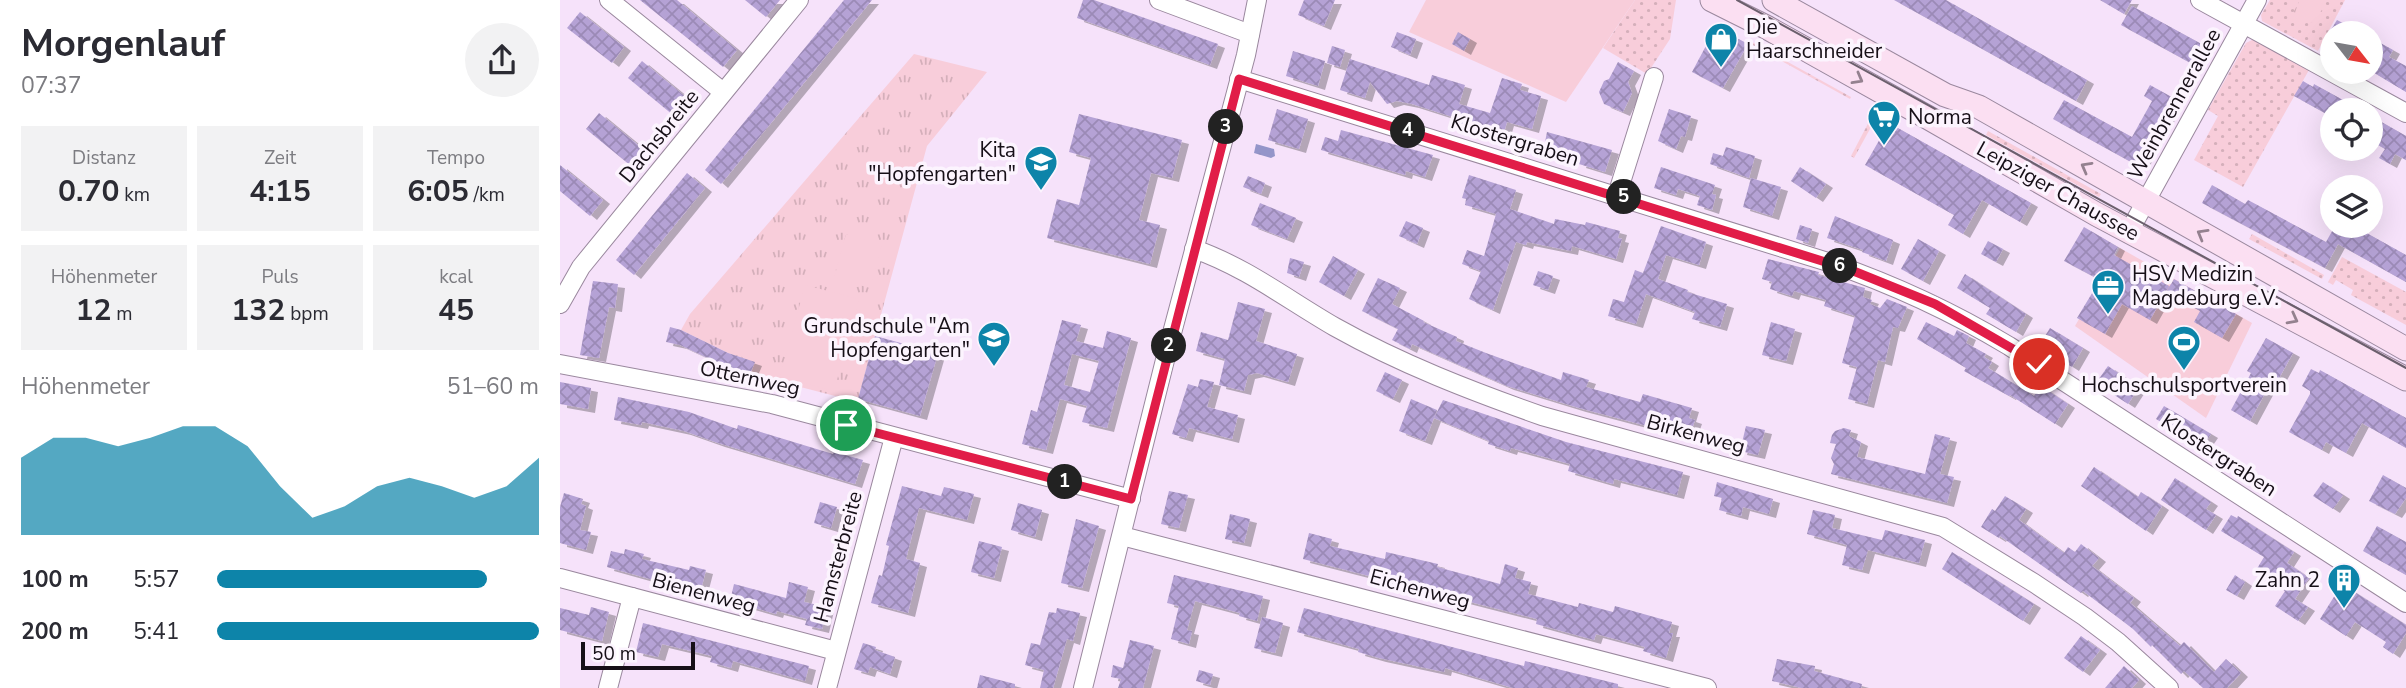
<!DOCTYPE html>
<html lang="de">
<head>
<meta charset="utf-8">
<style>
  :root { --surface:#fff; --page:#f2f2f3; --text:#2b2b33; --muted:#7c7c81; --accent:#0d84a9 }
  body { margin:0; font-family:"Nunito Sans",sans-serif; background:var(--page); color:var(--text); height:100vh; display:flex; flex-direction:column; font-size:26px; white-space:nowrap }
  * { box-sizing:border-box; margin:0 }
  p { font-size:23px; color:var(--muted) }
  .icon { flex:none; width:38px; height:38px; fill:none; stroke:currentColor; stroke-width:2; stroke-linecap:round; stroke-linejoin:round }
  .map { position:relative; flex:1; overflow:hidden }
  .details { display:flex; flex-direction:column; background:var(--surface); width:560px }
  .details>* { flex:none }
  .needle { width:46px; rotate:121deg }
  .buttons { position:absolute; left:1760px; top:21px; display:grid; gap:14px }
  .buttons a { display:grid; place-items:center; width:63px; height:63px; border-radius:50%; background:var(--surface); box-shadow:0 7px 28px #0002; font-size:35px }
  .scale { position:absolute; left:21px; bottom:18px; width:114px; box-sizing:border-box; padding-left:7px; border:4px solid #160f17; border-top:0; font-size:19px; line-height:24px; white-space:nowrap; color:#160f17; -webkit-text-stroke:5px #fcf4fe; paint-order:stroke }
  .pin { position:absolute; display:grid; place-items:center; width:60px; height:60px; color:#fff; margin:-30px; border:4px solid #fff; border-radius:50%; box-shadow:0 2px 7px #0007 }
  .km { position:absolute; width:35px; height:35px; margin:-18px; border-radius:50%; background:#222; color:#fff; font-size:19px; line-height:35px; text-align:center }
  .round { display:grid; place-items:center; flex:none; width:74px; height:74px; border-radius:37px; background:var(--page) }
  .summary { display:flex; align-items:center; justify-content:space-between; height:119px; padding:0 21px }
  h1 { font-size:38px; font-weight:700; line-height:52px }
  .metrics { display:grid; grid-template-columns:repeat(3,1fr); gap:10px; height:119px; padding:7px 21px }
  .metrics div { display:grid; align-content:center; border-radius:0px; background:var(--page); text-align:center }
  .metrics b { font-size:30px; font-weight:700 }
  .metrics small { font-size:19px; font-weight:400 }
  .metrics p { font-size:19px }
  .chart { height:196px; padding:14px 21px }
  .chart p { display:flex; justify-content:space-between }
  .chart svg { width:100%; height:126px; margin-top:7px; fill:var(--accent); opacity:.7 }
  ul { padding:0 21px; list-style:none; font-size:23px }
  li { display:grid; grid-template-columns:112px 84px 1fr; align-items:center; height:52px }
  li i { height:18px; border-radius:9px; background:var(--accent) }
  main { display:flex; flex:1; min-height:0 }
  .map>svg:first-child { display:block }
  .grass { fill:url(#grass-dots) }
  .park { fill:url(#park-tufts) }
  .garden { fill:#f8cdda }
  .water { fill:url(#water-ripples) }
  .building { fill:url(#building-cross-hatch); fill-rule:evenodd; filter:url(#shadow) }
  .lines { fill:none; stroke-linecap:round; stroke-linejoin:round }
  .street-casing { stroke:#9a889e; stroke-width:20 }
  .secondary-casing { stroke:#9a889e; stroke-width:25 }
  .street { stroke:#fff; stroke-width:18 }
  .secondary { stroke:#fbdff2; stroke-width:23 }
  .tram { stroke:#6b5f6d; stroke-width:2 }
  .oneway { stroke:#94818f }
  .route-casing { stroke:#fff; stroke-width:14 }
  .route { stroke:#e11d48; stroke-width:9 }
  .labels { text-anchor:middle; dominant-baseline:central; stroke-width:7; stroke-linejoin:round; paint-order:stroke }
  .poi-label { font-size:21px; fill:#160f17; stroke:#fcf4fe; text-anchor:start }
  .street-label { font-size:21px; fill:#160f17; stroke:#fcf4fe }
</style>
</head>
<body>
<main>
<section class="details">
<div class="summary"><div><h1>Morgenlauf</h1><p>07:37</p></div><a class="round"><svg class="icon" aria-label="share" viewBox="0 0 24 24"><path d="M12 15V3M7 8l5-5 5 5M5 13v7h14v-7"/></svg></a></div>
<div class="metrics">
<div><p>Distanz</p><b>0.70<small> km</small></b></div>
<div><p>Zeit</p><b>4:15</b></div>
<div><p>Tempo</p><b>6:05<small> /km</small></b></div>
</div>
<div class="metrics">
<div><p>Höhenmeter</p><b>12<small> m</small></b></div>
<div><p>Puls</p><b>132<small> bpm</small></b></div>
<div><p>kcal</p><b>45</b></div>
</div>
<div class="chart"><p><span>Höhenmeter</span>51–60 m</p>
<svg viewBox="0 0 160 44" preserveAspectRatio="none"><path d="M0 44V17L10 10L20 10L30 13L40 10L50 6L60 6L70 13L80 27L90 38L100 34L110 27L120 24L130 27L140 31L150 27L160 17V44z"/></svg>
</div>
<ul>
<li><b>100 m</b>5:57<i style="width:84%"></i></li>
<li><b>200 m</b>5:41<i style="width:100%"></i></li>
</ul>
</section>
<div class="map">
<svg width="1846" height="688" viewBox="0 0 1846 688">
  <defs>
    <pattern id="grass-dots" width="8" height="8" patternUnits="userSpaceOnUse" patternTransform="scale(1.75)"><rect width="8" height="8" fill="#f8cdda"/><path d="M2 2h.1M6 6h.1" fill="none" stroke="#d4afba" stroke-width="1.8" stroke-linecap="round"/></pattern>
    <pattern id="park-tufts" width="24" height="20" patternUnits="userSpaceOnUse" patternTransform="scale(1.75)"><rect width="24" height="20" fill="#f8cdda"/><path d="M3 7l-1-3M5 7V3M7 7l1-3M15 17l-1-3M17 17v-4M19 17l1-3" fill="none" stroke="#d4afba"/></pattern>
    <pattern id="water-ripples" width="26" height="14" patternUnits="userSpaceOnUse" patternTransform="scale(1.75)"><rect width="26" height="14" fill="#9495c9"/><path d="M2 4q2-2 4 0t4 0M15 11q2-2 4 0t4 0" fill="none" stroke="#7878a2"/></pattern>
    <pattern id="building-cross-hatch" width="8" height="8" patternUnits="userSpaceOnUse" patternTransform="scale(1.75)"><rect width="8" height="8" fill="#b5a2d5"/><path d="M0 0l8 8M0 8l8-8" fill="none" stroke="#9b8ab6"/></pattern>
    <filter id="shadow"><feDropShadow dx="7" dy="4" stdDeviation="0" flood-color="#0004"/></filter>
  </defs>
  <rect width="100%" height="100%" fill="#f6e2fa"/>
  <!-- grass -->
  <g class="grass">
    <polygon points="1075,0 1116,0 1110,39 1087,74 1043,48"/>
    <polygon points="1710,0 1785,0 1758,51 1702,21 1701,15"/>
    <polygon points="1694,39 1749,70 1683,187 1634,160 1658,116 1648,110 1686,43"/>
    <polygon points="1192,42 1291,97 1290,99 1191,44"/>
    <polygon points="1312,116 1316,118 1294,158 1291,156"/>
    <polygon points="1428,131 1541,194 1539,197 1426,135"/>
    <polygon points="1692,234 1764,275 1762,279 1689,239"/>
    <polygon points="1782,257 1846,292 1846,325 1791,295 1793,290 1776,280 1773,285 1768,282"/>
  </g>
  <!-- park -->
  <g class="park">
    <polygon points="1740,0 1756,0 1765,5 1754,22 1740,24 1733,13"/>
    <polygon points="354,54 427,72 367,146 298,399 275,396 190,374 194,362 168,353 121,330 130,314"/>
  </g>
  <!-- garden -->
  <g class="garden">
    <polygon points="866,0 1075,0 1006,102 849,32"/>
    <polygon points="286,234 322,244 310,288 274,278"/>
    <polygon points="1560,248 1692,323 1646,418 1515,326"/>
    <polygon points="245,285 299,299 274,391 220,377"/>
  </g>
  <!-- water -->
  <polygon class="water" points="696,144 714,149 715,156 711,158 694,153"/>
  <!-- building -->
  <g class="building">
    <polygon points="80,0 117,0 177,50 163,67"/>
    <polygon points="185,0 220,0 206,17"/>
    <polygon points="284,0 312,0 161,184 145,170"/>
    <polygon points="523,0 534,0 658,44 650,65 517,18"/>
    <polygon points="744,0 775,0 764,26 738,15"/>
    <polygon points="1334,0 1386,0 1527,80 1516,101"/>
    <polygon points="1540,0 1572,0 1564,14"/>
    <polygon points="1572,6 1647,47 1636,66 1561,25"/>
    <polygon points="20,12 64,47 52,63 7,28"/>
    <polygon points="1777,20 1802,33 1769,33"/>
    <polygon points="1156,27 1188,44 1163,88 1132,72"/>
    <polygon points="837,32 856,39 850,55 831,47"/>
    <polygon points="898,32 910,39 904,51 892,44"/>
    <polygon points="1815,40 1833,50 1829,57 1846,66 1846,92 1811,71 1811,46"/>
    <polygon points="772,46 785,50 780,67 767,63"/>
    <polygon points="733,51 765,61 758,86 726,76"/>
    <polygon points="790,59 869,85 872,75 905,85 899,104 930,113 942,78 962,84 960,90 981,96 972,129 947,122 944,132 924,126 922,133 897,126 899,119 852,104 837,101 827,104 810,82 805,98 780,90"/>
    <polygon points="82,61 127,98 113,115 68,78"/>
    <polygon points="1058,62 1074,71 1068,82 1072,93 1063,112 1044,104 1039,92 1044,81 1049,79"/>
    <polygon points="1743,81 1753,87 1754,84 1801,110 1773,110 1772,117 1734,96"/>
    <polygon points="1590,85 1617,100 1580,167 1493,119 1504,100 1572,137 1592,101 1584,96"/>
    <polygon points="717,109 748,119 739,149 708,140"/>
    <polygon points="1109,109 1131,116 1125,137 1121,136 1116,149 1098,141"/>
    <polygon points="39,113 84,150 71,166 26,129"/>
    <polygon points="519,114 622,140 612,178 591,173 579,220 600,225 590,264 487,238 497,199 519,205 531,158 509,152"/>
    <polygon points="1811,116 1846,136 1846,160 1835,154 1830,164 1819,158 1825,149 1811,141"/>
    <polygon points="1329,123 1471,203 1460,222 1422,200 1403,234 1388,225 1394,215 1305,165"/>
    <polygon points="781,130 873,155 865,177 846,171 845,175 761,150 765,137 778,141"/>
    <polygon points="987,132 1052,150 1045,172 1019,164 1020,161 983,152"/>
    <polygon points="1166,147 1195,156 1189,178 1150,164 1153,153 1163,156"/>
    <polygon points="0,165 43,200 30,216 0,191"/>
    <polygon points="1101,167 1155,185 1152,194 1156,195 1152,210 1137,205 1140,196 1118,189 1116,195 1094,188"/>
    <polygon points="1240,167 1266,184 1256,198 1231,181"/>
    <polygon points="127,173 145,188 74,275 56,260"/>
    <polygon points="909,175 956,190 950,209 994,224 995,219 1025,225 1026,222 1060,231 1058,238 1062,239 1056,259 1012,246 1011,251 967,242 966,245 956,242 933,310 909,299 921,271 902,264 907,250 924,256 936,214 905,205 906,199 902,198"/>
    <polygon points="688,176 705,183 701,194 683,187"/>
    <polygon points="1191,178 1221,187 1212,216 1183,207"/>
    <polygon points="1652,185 1685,204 1688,200 1766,242 1775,226 1794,226 1846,255 1846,282 1778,244 1765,268 1642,203"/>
    <polygon points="700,203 736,218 727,239 691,225"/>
    <polygon points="1275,216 1333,240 1326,261 1302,252 1303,250 1267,238"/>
    <polygon points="846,221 863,228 857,244 839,236"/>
    <polygon points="1240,225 1252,229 1248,243 1236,239"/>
    <polygon points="1101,226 1146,242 1139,265 1106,255 1098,279 1128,290 1127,292 1167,304 1160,327 1132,319 1135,312 1086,294 1076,324 1048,316 1053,299 1064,302 1075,270 1083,273"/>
    <polygon points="1524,227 1558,247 1554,255 1609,286 1590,320 1562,304 1545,334 1517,318 1540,280 1504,261"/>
    <polygon points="1358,239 1379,251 1363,281 1341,269"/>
    <polygon points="1428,241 1443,249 1436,262 1421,254"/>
    <polygon points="773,256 798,270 784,296 759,282"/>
    <polygon points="730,258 744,262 739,277 727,273"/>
    <polygon points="1208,259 1259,272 1258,275 1305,288 1303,297 1312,300 1310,304 1320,308 1327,299 1347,307 1338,328 1333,327 1325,362 1318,360 1307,404 1288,399 1297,367 1282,363 1295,316 1264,306 1266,300 1234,291 1232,296 1210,289 1212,282 1202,279"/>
    <polygon points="978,271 993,276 988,290 973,285"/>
    <polygon points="1405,274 1466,314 1456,332 1426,314 1430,308 1397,288"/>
    <polygon points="818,278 840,288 832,304 864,321 863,322 897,337 896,341 926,353 1001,380 1003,372 1029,380 1026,387 1080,402 1083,394 1132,408 1129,418 1135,420 1129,437 1019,408 947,386 852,344 850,349 832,340 838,329 802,311"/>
    <polygon points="1614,279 1676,314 1662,338 1634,322 1640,311 1606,292"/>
    <polygon points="33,281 58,284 55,308 49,307 39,358 20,355"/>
    <polygon points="678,302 705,309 696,341 737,354 728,382 697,373 688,375 684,391 659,385 665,359 636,351 641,332 668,340"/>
    <path d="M502,320L521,325L516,341L543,348L547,331L571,338L547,428L522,422L527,406L500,399L486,450L462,444L471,410L477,412ZM512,354L539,361L530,392L504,385Z"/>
    <polygon points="1211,322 1235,329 1226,361 1202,355"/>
    <polygon points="1366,322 1394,336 1397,330 1409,336 1406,343 1426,354 1424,357 1432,362 1428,368 1474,396 1481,386 1508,404 1495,424 1450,395 1449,396 1404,371 1406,368 1357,339"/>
    <polygon points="110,327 121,330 168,353 195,362 190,374 163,365 120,345 106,342"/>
    <polygon points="1490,328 1523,348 1512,367 1479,346"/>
    <polygon points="315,336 378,353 360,416 298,399"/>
    <polygon points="1706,338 1733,353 1714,387 1710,384 1690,421 1671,410 1691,373 1687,371"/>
    <polygon points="1548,366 1579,387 1568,404 1536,383"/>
    <polygon points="1751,369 1759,373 1760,370 1846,418 1846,448 1802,423 1786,453 1766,442 1762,450 1729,432 1750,394 1750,391 1742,386"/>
    <polygon points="825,372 842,380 833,399 816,391"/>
    <polygon points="640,379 654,382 647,407 678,415 672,439 629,428 626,438 612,434 628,384 638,387"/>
    <polygon points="0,382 31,388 28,409 0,404"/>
    <polygon points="58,397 129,412 177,429 178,425 273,454 274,452 303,460 295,484 158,443 124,431 82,422 81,425 54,420"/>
    <polygon points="851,399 877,410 865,441 839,431"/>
    <polygon points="883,400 1006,442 1123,472 1117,495 1054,479 1053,484 1008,471 1010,464 951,448 950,451 928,444 929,441 874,418"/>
    <polygon points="1604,406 1651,434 1642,447 1596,419"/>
    <polygon points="1186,426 1205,430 1198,455 1180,451"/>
    <polygon points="1284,428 1291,430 1289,436 1301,442 1297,457 1365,474 1375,434 1390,438 1380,474 1394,477 1387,503 1271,474 1274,464 1271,458 1276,444 1270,443 1272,435 1275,431"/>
    <polygon points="1534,467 1578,497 1581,492 1602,506 1586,531 1521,486"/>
    <polygon points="1823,475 1846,488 1846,498 1835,514 1809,501"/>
    <polygon points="1615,478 1651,502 1646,509 1656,515 1646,530 1601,500"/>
    <polygon points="1157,482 1213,499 1209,514 1183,507 1181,516 1159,510 1162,498 1154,496"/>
    <polygon points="1763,482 1783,495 1773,509 1753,496"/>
    <polygon points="342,486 381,496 384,487 414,494 407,520 359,508 346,559 360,563 348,613 311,603 319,575 322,576 329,546 326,545"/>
    <polygon points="609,491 628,495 619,528 601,524"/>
    <polygon points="4,493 23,499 21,504 26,506 20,530 31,532 26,550 0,543 0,507"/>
    <polygon points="1445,496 1466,509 1459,520 1504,553 1508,547 1515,552 1521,544 1539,558 1532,566 1574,598 1570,603 1620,646 1624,642 1654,672 1666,659 1681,673 1667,688 1643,688 1624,671 1621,674 1592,645 1591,647 1573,629 1523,591 1521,593 1440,536 1439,538 1421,527 1432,509 1435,511"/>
    <polygon points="260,502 277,507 271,528 254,523"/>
    <polygon points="458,503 482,510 475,537 451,530"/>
    <polygon points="1253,510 1275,515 1272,528 1322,540 1325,530 1365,540 1359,563 1308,550 1302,570 1282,565 1287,545 1247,534"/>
    <polygon points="670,514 690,519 684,543 665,539"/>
    <polygon points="1671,515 1677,518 1678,516 1734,552 1727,563 1749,578 1735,599 1748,607 1738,621 1715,606 1725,591 1695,572 1704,557 1661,531"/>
    <polygon points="516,519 539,526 522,588 501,583"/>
    <polygon points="1817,526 1846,542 1846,575 1803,551"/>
    <polygon points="749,533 772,539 770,546 825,559 826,552 878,564 877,567 940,584 945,564 958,568 955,578 971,582 968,594 1018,607 1019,603 1053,612 1055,606 1112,622 1109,633 1113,633 1106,658 1083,651 1085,647 1036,634 1034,640 976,624 977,619 743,559"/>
    <polygon points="419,541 442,547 434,578 411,572"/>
    <polygon points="65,549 84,554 82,559 129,570 130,566 146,570 140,593 47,567 51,551 64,554"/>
    <polygon points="1392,552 1474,604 1463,621 1382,569"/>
    <polygon points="614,575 703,596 697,621 679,616 680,613 635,601 627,630 632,631 629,644 611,639 619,606 607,603"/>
    <polygon points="1675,575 1685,582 1677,596 1666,590"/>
    <polygon points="229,582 248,587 244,602 267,607 262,629 245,625 247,619 217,611 216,614 170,601 174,584 226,598"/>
    <polygon points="1782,584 1846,625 1846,633 1833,654 1823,647 1826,642 1795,622 1786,636 1760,619"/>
    <polygon points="31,607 49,612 42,641 0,630 0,608 29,615"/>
    <polygon points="497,608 520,613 513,641 507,639 493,688 480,688 484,670 465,665 471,643 480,645 489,612 496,613"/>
    <polygon points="744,608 964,666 965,661 1058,684 1058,688 953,688 885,668 884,672 819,658 798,652 799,649 737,632"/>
    <polygon points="702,617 723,623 715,653 694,648"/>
    <polygon points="83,623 249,666 245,681 173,661 171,668 150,662 152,656 102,644 98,657 76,652"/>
    <polygon points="1521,636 1540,650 1523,672 1504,658"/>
    <polygon points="570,640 594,646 583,688 558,688 561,679 551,677 553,665 563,668"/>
    <polygon points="303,643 316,647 315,650 335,657 330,674 310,667 308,673 294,669"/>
    <polygon points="1217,659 1255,666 1254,671 1302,684 1301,688 1242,688 1212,681"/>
    <polygon points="1564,666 1579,680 1572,688 1545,688"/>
    <polygon points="639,670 653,674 650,685 636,681"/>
    <polygon points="420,675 455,684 455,688 417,688"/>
  </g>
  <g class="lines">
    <defs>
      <g id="street">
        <polyline points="49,0 163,92"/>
        <polyline points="599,0 690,34"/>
        <polyline points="1640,0 1846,113"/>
        <path d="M679,79L1268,262C1332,284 1391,311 1449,346L1846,603"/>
        <polyline points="1057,195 1094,77"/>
        <polyline points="1570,230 1697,0"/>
        <path d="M634,249C686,267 728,300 775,327C841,364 911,391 982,416L1383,527L1474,583L1525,617L1558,642L1609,688"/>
        <polyline points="0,304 21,267 239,0"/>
        <polyline points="0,364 212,404 571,499"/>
        <polyline points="562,536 1147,688"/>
        <polyline points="0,578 276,651"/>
        <polyline points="48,688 72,597"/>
        <polyline points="267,688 334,437"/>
        <polyline points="523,688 608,348 686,55 697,0"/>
      </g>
      <g id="secondary">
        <polyline points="1152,0 1206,27 1367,117 1536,214 1846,379"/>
        <polyline points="1214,0 1385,95 1419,107 1846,349"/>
      </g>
    </defs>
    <!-- street casing -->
    <use href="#street" class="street-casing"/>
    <!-- secondary casing -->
    <use href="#secondary" class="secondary-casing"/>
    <!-- street -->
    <use href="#street" class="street"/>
    <!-- secondary -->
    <use href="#secondary" class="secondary"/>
    <!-- tram -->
    <polyline class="tram" points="1177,0 1846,368"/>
  </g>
  <!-- one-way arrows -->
  <defs><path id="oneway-chevron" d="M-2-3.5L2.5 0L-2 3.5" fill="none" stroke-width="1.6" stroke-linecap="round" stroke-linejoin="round" transform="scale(1.75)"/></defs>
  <g class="oneway">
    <use href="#oneway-chevron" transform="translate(1298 79) rotate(29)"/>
    <use href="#oneway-chevron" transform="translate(1526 167) rotate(-151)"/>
    <use href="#oneway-chevron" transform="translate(1642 234) rotate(-150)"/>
    <use href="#oneway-chevron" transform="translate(1733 319) rotate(28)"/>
  </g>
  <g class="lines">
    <defs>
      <polyline id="route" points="286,425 571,499 679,79 1291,270 1375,304 1479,364"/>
    </defs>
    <!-- route casing -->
    <use href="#route" class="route-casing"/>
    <!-- route -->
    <use href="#route" class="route"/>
  </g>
  <!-- icons -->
  <defs>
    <symbol id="shop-pin" viewBox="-11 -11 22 30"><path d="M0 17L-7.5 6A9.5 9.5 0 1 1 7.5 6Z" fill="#0d84a9" stroke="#fcf4fe"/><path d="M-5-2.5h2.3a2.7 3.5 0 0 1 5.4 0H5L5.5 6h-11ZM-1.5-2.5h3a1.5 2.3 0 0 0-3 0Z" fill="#fff"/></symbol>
    <symbol id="supermarket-pin" viewBox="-11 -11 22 30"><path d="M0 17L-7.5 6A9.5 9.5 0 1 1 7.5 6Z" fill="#0d84a9" stroke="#fcf4fe"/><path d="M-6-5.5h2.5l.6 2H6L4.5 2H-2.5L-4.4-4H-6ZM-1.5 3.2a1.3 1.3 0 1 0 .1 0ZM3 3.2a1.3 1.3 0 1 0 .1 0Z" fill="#fff"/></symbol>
    <symbol id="school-pin" viewBox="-11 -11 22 30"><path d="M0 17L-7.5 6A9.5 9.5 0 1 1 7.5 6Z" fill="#0d84a9" stroke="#fcf4fe"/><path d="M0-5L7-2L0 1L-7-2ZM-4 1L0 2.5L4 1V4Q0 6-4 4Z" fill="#fff"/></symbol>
    <symbol id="office-pin" viewBox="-11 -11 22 30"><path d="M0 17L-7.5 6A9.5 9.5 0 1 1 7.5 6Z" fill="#0d84a9" stroke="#fcf4fe"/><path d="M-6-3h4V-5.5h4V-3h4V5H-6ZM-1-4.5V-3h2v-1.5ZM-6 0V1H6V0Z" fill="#fff"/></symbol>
    <symbol id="stadium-pin" viewBox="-11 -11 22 30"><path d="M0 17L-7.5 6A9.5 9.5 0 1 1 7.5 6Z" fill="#0d84a9" stroke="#fcf4fe"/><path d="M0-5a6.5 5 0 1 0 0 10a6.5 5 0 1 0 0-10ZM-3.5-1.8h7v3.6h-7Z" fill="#fff"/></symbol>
    <symbol id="building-pin" viewBox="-11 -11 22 30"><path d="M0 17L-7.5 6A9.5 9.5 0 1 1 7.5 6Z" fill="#0d84a9" stroke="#fcf4fe"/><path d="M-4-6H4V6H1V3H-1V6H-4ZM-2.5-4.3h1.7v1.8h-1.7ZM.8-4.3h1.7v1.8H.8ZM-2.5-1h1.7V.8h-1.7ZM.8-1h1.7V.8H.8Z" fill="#fff"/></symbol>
  </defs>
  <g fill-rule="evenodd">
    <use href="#shop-pin" x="1142" y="20" width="38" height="52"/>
    <use href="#supermarket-pin" x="1305" y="98" width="38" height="52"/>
    <use href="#school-pin" x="462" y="143" width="38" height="52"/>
    <use href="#office-pin" x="1529" y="267" width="38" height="52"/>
    <use href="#school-pin" x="415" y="319" width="38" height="52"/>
    <use href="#stadium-pin" x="1605" y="323" width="38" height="52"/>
    <use href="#building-pin" x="1765" y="561" width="38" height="52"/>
  </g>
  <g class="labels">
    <!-- poi labels -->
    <g class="poi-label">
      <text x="1186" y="27">Die<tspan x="1186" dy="24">Haarschneider</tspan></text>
      <text x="1348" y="117">Norma</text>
      <text x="456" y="150" text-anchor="end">Kita<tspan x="456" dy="24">"Hopfengarten"</tspan></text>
      <text x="1572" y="274">HSV Medizin<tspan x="1572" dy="24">Magdeburg e.V.</tspan></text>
      <text x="410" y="326" text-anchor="end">Grundschule "Am<tspan x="410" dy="24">Hopfengarten"</tspan></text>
      <text x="1624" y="385" text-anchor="middle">Hochschulsportverein</text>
      <text x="1760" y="580" text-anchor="end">Zahn 2</text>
    </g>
    <!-- street labels -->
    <g class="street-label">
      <text transform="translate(1614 104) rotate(-61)">Weinbrennerallee</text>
      <text transform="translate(99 136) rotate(-51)">Dachsbreite</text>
      <text transform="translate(955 140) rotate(17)">Klostergraben</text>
      <text transform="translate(1498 191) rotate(29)">Leipziger Chaussee</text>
      <text transform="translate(190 378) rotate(12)">Otternweg</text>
      <text transform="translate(1136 434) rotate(15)">Birkenweg</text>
      <text transform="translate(1659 455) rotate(33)">Klostergraben</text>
      <text transform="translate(278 557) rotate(-75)">Hamsterbreite</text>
      <text transform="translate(860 589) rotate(15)">Eichenweg</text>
      <text transform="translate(144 593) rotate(15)">Bienenweg</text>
    </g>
  </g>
</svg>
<div class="buttons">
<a><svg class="needle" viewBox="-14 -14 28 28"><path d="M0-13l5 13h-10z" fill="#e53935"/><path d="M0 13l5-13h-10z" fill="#7c7c81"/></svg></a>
<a><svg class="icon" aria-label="locate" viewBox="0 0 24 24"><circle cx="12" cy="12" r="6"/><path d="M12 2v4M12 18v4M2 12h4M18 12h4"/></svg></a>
<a><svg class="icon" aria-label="layers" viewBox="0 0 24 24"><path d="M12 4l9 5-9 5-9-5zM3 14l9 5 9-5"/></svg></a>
</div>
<div class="scale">50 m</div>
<div class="pin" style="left:286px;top:425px;background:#1e9e55"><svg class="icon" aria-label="arrive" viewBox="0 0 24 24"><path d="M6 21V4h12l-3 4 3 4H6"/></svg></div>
<div class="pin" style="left:1479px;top:364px;background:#d93025"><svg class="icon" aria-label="check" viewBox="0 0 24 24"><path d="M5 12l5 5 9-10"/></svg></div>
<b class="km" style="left:505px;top:482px">1</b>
<b class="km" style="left:609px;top:346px">2</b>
<b class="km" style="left:666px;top:127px">3</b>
<b class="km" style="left:848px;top:131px">4</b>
<b class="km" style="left:1064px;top:197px">5</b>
<b class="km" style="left:1280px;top:266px">6</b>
</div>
</main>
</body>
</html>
